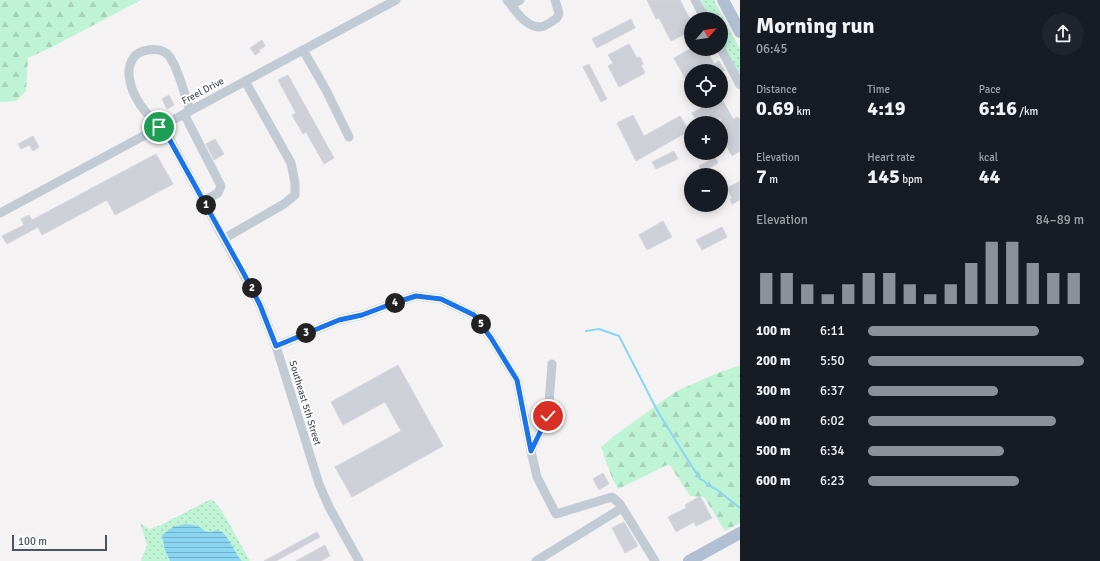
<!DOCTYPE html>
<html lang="en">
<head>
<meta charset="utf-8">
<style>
  :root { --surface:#171b24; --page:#20242c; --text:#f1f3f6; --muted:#9ea1a6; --accent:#8c9099 }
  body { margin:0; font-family:Signika,sans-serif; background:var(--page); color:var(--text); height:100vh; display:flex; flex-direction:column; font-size:15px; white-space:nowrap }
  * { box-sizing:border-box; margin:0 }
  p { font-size:13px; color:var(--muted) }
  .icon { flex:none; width:22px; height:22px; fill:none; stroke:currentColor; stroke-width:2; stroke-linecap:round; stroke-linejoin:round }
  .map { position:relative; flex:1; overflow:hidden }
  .panel { display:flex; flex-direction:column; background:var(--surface); width:360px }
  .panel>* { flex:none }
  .needle { width:26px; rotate:62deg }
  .buttons { position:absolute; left:684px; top:12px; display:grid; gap:8px }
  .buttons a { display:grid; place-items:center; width:44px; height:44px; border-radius:50%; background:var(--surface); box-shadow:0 2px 10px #0003; font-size:20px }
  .scale { position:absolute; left:12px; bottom:10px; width:95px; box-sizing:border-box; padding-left:4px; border:2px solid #485461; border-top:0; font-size:11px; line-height:14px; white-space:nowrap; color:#485461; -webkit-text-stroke:3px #fff; paint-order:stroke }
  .pin { position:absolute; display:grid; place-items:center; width:34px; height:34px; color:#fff; margin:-17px; border:2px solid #fff; border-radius:50%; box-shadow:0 1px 4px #0007 }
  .km { position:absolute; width:20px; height:20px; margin:-10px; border-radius:50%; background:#222; color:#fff; font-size:11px; line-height:20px; text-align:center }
  .round { display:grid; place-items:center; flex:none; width:42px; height:42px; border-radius:21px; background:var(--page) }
  .summary { display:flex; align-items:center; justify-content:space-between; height:68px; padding:0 16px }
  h1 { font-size:22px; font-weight:700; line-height:30px }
  .figures { display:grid; grid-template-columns:repeat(3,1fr); gap:6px; height:68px; padding:4px 16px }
  .figures div { display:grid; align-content:center }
  .figures b { font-size:20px; font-weight:700 }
  .figures small { font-size:11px; font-weight:400 }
  .figures p { font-size:11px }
  .chart { height:112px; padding:8px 16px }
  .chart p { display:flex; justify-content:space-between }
  .chart svg { width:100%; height:72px; margin-top:4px; stroke:var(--accent); stroke-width:6 }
  ul { padding:0 16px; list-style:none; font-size:13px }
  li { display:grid; grid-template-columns:64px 48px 1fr; align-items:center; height:30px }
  li i { height:10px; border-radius:5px; background:var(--accent) }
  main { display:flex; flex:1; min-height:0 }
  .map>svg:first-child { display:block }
  .grass { fill:url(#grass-dots) }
  .forest { fill:url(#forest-firs) }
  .water { fill:url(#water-rules) }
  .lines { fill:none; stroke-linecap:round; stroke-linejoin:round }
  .stream { stroke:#8ad6f2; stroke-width:2 }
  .building { fill:#cdd0d6; stroke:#d5d7dd }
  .minor { stroke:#c2cbd4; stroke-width:9 }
  .major { stroke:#b0bfd2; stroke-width:12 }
  .route-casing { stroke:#fff; stroke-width:8 }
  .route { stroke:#1a73e8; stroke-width:5 }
  .labels { text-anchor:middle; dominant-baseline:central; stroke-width:3.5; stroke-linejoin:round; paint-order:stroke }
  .street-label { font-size:10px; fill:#485461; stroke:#fff }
</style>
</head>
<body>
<main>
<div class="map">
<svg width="740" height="561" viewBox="0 0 740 561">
  <defs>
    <pattern id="grass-dots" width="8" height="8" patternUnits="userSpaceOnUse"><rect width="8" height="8" fill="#bff3d6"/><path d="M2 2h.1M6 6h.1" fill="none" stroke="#a6d2ba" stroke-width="1.8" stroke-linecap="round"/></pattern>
    <pattern id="forest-firs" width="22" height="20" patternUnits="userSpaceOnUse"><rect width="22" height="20" fill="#bff3d6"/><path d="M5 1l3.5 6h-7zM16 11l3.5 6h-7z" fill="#a6d2ba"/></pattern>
    <pattern id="water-rules" width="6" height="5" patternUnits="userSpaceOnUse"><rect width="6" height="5" fill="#8ad6f2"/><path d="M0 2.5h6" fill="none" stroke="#73b0c7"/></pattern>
  </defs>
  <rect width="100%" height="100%" fill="#f4f2f2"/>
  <!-- grass -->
  <g class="grass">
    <polygon points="701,0 714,0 740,49 740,76 721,40 721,19 710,19 701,4"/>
    <polygon points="209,500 213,500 222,511 250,561 141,561 147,545 140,523 149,529 161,525"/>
  </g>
  <!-- forest -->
  <g class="forest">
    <polygon points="0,0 141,0 52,47 28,58 26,91 16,101 0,102"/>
    <polygon points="740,365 740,523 725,531 704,497 690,496 669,464 618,489 612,478 601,447 614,436 675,392 715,374"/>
  </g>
  <!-- water -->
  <path class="water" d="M185,524C188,525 194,524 197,526C201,527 203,531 208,532C212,533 215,529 220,531C228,534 235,554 242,561H170L165,550L162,535L173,527Z"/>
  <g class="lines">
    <!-- stream -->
    <polyline class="stream" points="586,331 599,329 619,336 658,412 684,454 700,479 704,481 708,485 716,489 740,508"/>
  </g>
  <!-- building -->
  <g class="building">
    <polygon points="647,0 680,0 691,21 691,31 671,41 659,18 656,19"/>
    <polygon points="631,19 635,28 597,48 592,39"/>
    <polygon points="262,40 265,46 259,50 260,52 255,55 250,48"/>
    <polygon points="629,44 637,58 640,57 643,64 641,65 645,73 619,87 608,66 613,63 608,55"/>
    <polygon points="690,49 706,49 714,64 719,61 725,71 691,71 691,89 674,58"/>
    <polygon points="589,64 607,99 601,102 583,67"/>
    <polygon points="288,75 334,158 324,164 306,132 303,134 292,115 296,113 278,80"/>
    <polygon points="169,95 174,105 167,109 162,99"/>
    <polygon points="715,101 723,101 733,119 738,117 740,120 740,151 732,156 721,136 721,118 712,123 698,123 692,113"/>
    <polygon points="633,115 644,136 680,116 689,131 636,161 617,123"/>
    <polygon points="33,136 39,147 33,151 29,145 21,149 18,144"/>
    <polygon points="215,139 224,154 214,160 206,144"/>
    <polygon points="674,151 678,159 656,169 652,162"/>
    <polygon points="156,154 173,184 115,215 107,200 42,235 38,227 7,244 2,236 24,225 21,219 29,215 32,220"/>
    <polygon points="715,158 718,163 702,172 699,166"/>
    <polygon points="740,181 740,200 732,204 730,199 732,198 727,188"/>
    <polygon points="663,221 672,237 647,250 639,235"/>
    <polygon points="722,227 727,237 702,250 696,240"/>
    <polygon points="398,365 443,446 352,497 335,467 401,431 385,402 343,425 331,402"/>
    <polygon points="603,473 609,484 599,490 593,479"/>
    <polygon points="700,496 712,518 696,526 694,522 676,532 668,517 686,508 685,505"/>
    <polygon points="624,522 638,546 625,553 612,528"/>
    <polygon points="317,532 320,537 276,561 264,561"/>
    <polygon points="325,545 330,556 321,561 296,561"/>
  </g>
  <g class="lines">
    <!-- minor -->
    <g class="minor">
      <polyline points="507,0 511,5 520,0"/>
      <polyline points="695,0 705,19"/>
      <path d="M511,5C518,14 530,31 544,26C548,24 553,21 557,18L559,13L555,0"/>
      <polyline points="721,49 740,85"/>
      <polyline points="303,50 326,90 349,137"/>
      <polyline points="184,114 221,186 218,193 204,201"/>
      <polyline points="162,125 260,305 276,346 319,484 329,507 359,561"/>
      <path d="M159,127C147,114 133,99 130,81C128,74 129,66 132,60C138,48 161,46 169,56C171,58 172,62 174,64C181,80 185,94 190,111"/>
      <polyline points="0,213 396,0"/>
      <polyline points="225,238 284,204 295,195 295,183 291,163 245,81"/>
      <polyline points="276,346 339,320 362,315 394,303 416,296 441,299 474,315 491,338 517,380 531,451"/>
      <polyline points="552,364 548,416 531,451 537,477 556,514 612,497 620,504 655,561"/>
      <polyline points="536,561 622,508"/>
    </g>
    <!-- major -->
    <g class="major">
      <polyline points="723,0 740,32"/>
      <polyline points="689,561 740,533"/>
    </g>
  </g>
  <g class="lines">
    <defs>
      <polyline id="route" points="159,127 162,126 244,274 260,305 276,346 339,320 362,315 394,303 416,296 441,299 474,315 491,338 517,380 531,451 548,416"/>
    </defs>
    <!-- route casing -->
    <use href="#route" class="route-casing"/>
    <!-- route -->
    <use href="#route" class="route"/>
  </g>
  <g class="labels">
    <!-- street labels -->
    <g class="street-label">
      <text transform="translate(203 91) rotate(-28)">Freel Drive</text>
      <text transform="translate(305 403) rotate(73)">Southeast 5th Street</text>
    </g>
  </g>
</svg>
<div class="buttons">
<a><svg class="needle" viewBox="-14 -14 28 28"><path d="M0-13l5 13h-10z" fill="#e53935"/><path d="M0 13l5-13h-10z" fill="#9ea1a6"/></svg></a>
<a><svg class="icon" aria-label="locate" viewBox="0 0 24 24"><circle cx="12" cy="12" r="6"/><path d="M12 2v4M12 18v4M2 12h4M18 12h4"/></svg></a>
<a>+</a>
<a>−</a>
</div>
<div class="scale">100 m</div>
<div class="pin" style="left:159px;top:127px;background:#1e9e55"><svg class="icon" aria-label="arrive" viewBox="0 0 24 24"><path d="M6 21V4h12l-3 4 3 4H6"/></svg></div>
<div class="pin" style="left:548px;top:416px;background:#d93025"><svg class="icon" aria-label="check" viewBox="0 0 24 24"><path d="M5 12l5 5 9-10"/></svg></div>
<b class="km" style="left:206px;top:205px">1</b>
<b class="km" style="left:252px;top:288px">2</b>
<b class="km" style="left:306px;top:333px">3</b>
<b class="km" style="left:395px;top:303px">4</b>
<b class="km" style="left:481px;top:324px">5</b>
</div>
<section class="panel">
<div class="summary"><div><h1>Morning run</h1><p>06:45</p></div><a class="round"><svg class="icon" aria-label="share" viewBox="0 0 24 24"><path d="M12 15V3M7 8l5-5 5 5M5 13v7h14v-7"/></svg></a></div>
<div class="figures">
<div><p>Distance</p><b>0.69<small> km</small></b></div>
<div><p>Time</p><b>4:19</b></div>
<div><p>Pace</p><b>6:16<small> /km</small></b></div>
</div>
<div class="figures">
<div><p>Elevation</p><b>7<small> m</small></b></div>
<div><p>Heart rate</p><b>145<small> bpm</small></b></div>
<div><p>kcal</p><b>44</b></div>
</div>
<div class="chart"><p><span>Elevation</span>84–89 m</p>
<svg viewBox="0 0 160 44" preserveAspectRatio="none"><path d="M5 44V25M15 44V25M25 44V32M35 44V38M45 44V32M55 44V25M65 44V25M75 44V32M85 44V38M95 44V32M105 44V19M115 44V6M125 44V6M135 44V19M145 44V25M155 44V25"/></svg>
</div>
<ul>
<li><b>100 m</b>6:11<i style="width:79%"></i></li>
<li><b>200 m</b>5:50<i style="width:100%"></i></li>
<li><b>300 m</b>6:37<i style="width:60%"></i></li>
<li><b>400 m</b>6:02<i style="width:87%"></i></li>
<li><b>500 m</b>6:34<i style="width:63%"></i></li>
<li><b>600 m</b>6:23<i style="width:70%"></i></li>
</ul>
</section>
</main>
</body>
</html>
